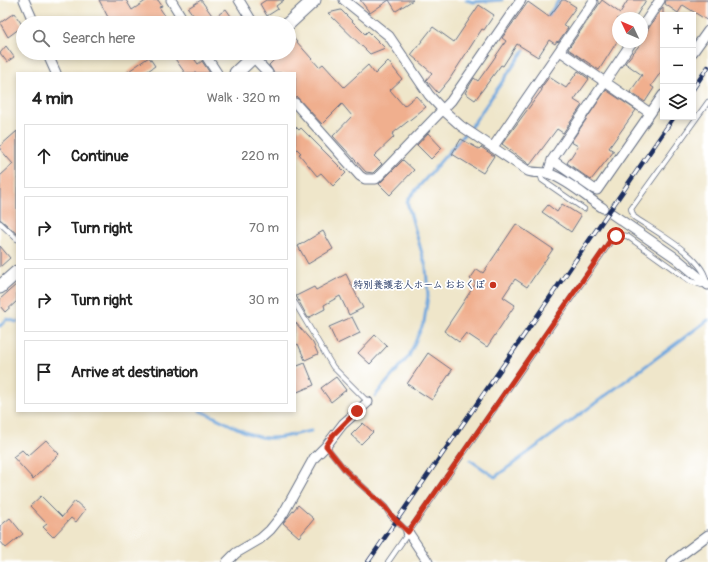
<!DOCTYPE html>
<html lang="en">
<head>
<meta charset="utf-8">
<style>
  :root { --surface:#fff; --page:#f2f2f2; --text:#222; --muted:#767676; --line:#e0e0e0 }
  body { margin:0; font-family:Pangolin,"Klee One",sans-serif; background:var(--page); color:var(--text) }
  .controls { position:absolute; right:12px; top:12px; display:grid; overflow:hidden; border-radius:0px; box-shadow:0 2px 6px #0003 }
  .controls button { width:36px; height:36px; display:grid; place-items:center; padding:0; border:0; border-bottom:1px solid var(--line); background:var(--surface); color:var(--text); font:20px sans-serif }
  .compass { position:absolute; left:612px; top:12px; width:36px; height:36px; border-radius:50%; background:var(--surface); box-shadow:0 2px 6px #0003; rotate:314deg }
  .stop { position:absolute; width:12px; height:12px; margin:-9px; border:3px solid #c8321e; border-radius:50%; background:#fff }
  .stop.end { background:#c8321e; border-color:#fff; box-shadow:0 1px 4px #0008 }
  .list { margin:0; padding:0; list-style:none }
  h2 { display:flex; justify-content:space-between; align-items:center; height:52px; margin:0; padding:0 16px; font-size:17px }
  h2 small { font-size:13px; font-weight:400; color:var(--muted) }
  .list li { display:grid; grid-template-columns:26px 1fr auto; gap:12px; align-items:center; box-sizing:border-box; height:64px; margin:0 8px 8px; padding:0 8px; border:1px solid var(--line); border-radius:0px }
  .list b { display:block; font-size:15px; white-space:nowrap }
  .list em { font-size:13px; font-style:normal; color:var(--muted) }
  .icon { flex:none; width:22px; height:22px; fill:none; stroke:currentColor; stroke-width:2; stroke-linecap:round; stroke-linejoin:round }
  .map { position:relative; flex:none; width:708px; height:562px; overflow:hidden }
  .search { position:absolute; background:var(--surface); box-shadow:0 2px 6px #0003; left:16px; top:16px; width:280px; height:44px; display:flex; align-items:center; gap:10px; box-sizing:border-box; padding:0 14px; border-radius:22px; color:var(--muted); font-size:15px }
  .panel { position:absolute; background:var(--surface); box-shadow:0 2px 6px #0003; left:16px; top:72px; width:280px; height:340px; border-radius:0px }
  .map>svg:first-child { display:block }
  .lines { fill:none; stroke-linecap:round; stroke-linejoin:round }
  .stream { stroke:#6ea6dd; stroke-width:3 }
  .building { fill:#f0af8e }
  .service-casing { stroke:#656f84; stroke-width:6 }
  .minor-casing { stroke:#656f84; stroke-width:11 }
  .primary-casing { stroke:#656f84; stroke-width:15 }
  .service { stroke:#fff; stroke-width:4.5 }
  .minor { stroke:#fff; stroke-width:9 }
  .primary { stroke:#fff; stroke-width:13 }
  .rail-casing { stroke:#1b2f5e; stroke-width:4.5 }
  .rail { stroke:#fff; stroke-width:3; stroke-dasharray:9; stroke-linecap:butt }
  .route { stroke:#c8321e; stroke-width:5 }
  .poi-dot { fill:#c8321e; stroke:#fff; stroke-width:1.5 }
  .labels { text-anchor:middle; dominant-baseline:central; stroke-width:3.5; stroke-linejoin:round; paint-order:stroke }
  .poi-label { font-size:10px; font-weight:bold; fill:#1b2f5e; stroke:#fff; text-anchor:end }
</style>
</head>
<body>
<div class="map">
<svg width="708" height="562" viewBox="0 0 708 562">
  <rect width="100%" height="100%" fill="#fff"/>
  <filter id="ink" filterUnits="userSpaceOnUse"><feTurbulence type="fractalNoise" baseFrequency=".025" numOctaves="2"/><feDisplacementMap in="SourceGraphic" scale="8" xChannelSelector="R" yChannelSelector="G"/><feConvolveMatrix kernelMatrix="1 2 1 2 8 2 1 2 1" color-interpolation-filters="sRGB"/></filter>
  <filter id="wash" filterUnits="userSpaceOnUse"><feTurbulence type="fractalNoise" baseFrequency=".012" numOctaves="4" result="noise"/><feDisplacementMap in="SourceGraphic" scale="16" xChannelSelector="R" yChannelSelector="G"/><feGaussianBlur stdDeviation="0.9" result="paint"/><feColorMatrix in="noise" values="0 0 0 0 0 0 0 0 0 0 0 0 0 0 0 0 0 1.4 0 .05"/><feComposite in="paint" operator="in"/></filter>
  <g filter="url(#wash)">
    <rect width="100%" height="100%" fill="#efe6ca"/>
    <g class="lines">
      <path class="stream" d="M466,0L473,2L502,0
        M546,19L559,0
        M0,326L7,319L17,322
        M375,396L409,356L424,322L428,296L426,267L407,202L409,198L473,124L527,46
        M200,411C221,418 247,437 268,438C281,439 297,433 311,431
        M470,460L495,477L708,320"/>
    </g>
    <g id="blocks">
      <path class="building" d="M99,0H126L132,10L147,0H158L162,6L159,7L170,23H111Z
        M201,0L214,18L226,9L233,19L227,23H199L188,8Z
        M266,0H284L276,6L278,9L267,16L260,4Z
        M360,0H413L396,11L389,0L370,13Z
        M562,0H565L576,7L563,25L568,28L558,42L557,41L555,44L549,40L538,57L517,44L503,66L501,65L475,100L465,93L474,78L478,81L491,63L506,41L502,38L528,2L549,17Z
        M602,0L620,13L628,0H646L635,18H618V40L599,70L568,49Z
        M666,0H708V21L683,5L678,13L665,4Z
        M479,5L494,15L484,30L482,29L449,80L438,93L426,80L432,73L411,55L433,27L454,42Z
        M663,7V69L651,86L654,88L645,102L630,92L642,75L625,63L642,42V38Z
        M341,10L365,34L368,31L385,48L370,54L328,13Z
        M14,13L23,26L8,37L0,23Z
        M289,33L319,67L323,64L344,87L368,65L375,74L388,61L402,79L390,90L404,106L416,96L426,107L392,134L394,137L374,156L382,164L373,173L366,172L333,136L352,116L342,104L322,124L295,95V73H274L269,65L281,53H289Z
        M6,46L14,57L7,62L0,53Z
        M171,53H190L198,64L202,61L210,73H185Z
        M149,57L155,66L145,73H126Z
        M578,71L589,79L574,100L582,105L563,133L557,129L530,165L502,144L542,90L541,88L549,77L566,88Z
        M606,90L636,110L609,148L614,151L591,180L567,163L578,146L571,142Z
        M295,126L299,130L301,128L346,173L333,186L321,173L317,176L299,154L301,153L295,147Z
        M17,131V234L0,219V176L13,164L0,149V146Z
        M428,133L442,148L431,159L417,145Z
        M461,139L479,149L481,147L494,156L483,173L452,154Z
        M403,160L414,170L390,195L379,184Z
        M562,204L581,216L571,232L542,212L548,205L557,212Z
        M516,224L553,249L527,287L515,279L503,297L515,305L487,347L466,333L459,342L444,331L476,283L470,279L477,269L483,273Z
        M323,231L333,249L308,264L298,246Z
        M0,246L10,258L0,267Z
        M346,274L363,308L349,315L340,296L324,305L325,309L308,318L296,296L314,287L316,290Z
        M17,284V301L5,312L0,306V299Z
        M352,317L360,333L337,344L329,327Z
        M295,322L313,343L318,354L305,360L298,344L295,346Z
        M375,335L387,346L370,364L358,353Z
        M428,353L452,370L432,400L407,384Z
        M305,363L314,385L295,393V367Z
        M336,377L346,390L331,402L321,388Z
        M363,423L373,432L361,444L351,435Z
        M46,440L59,454L33,479L13,457L22,450L28,456Z
        M41,496L62,517L75,501L85,510L76,522L71,518L53,537L43,527L47,524L30,506Z
        M298,505L314,519L299,537L283,523Z
        M10,518L23,534L6,548L0,541V526Z"/>
    </g>
  </g>
  <g filter="url(#ink)">
    <use href="#blocks" fill-opacity="0" stroke="#656f84" stroke-width="1"/>
    <g class="lines">
      <defs>
        <path id="service" d="M540,173L542,180L584,209
          M0,223L17,239
          M295,303L333,367L368,402
          M326,446L346,471L385,507L391,516L408,532
          M388,562L613,238L620,235L627,236L690,281L702,285L706,283C708,259 651,229 634,217L631,209L708,102"/>
        <path id="minor" d="M24,0L34,23
          M171,0L185,23
          M239,0L253,23
          M344,0L389,36L429,95L442,109L461,126L528,171C536,174 543,171 550,174C569,181 586,197 603,208
          M642,27L660,0
          M560,51L650,113
          M693,52L708,31
          M47,53L56,73
          M204,53L217,73
          M253,57L268,73
          M295,103L360,176L365,179H376L451,101L521,0
          M493,147L593,2
          M552,160L594,189L597,190L663,95
          M548,173L552,160L632,42
          M612,214L676,258L708,285
          M408,532L428,562
          M227,562L236,553L260,539L270,530L283,514L314,458L326,446L343,424L368,402
          M672,562L708,535"/>
        <path id="primary" d="M289,23L314,0
          M236,73L257,53
          M0,287L17,272"/>
      </defs>
      <use href="#service" class="service-casing"/>
      <use href="#minor" class="minor-casing"/>
      <use href="#primary" class="primary-casing"/>
      <use href="#service" class="service"/>
      <use href="#minor" class="minor"/>
      <use href="#primary" class="primary"/>
      <defs>
        <path id="rail" d="M693,89L708,67
          M368,562L674,117"/>
      </defs>
      <use href="#rail" class="rail-casing"/>
      <use href="#rail" class="rail"/>
    </g>
  </g>
  <g class="lines" filter="url(#ink)">
    <path class="route" d="M357,411L334,434L326,446L346,471L385,507L392,516L408,532L612,238L616,236"/>
  </g>
  <circle class="poi-dot" cx="493" cy="285" r="4"/>
  <g class="labels">
    <g class="poi-label">
      <text x="485" y="285">特別養護老人ホーム おおくぼ</text>
    </g>
  </g>
</svg>
<div class="controls">
<button>+</button>
<button>−</button>
<button><svg class="icon" aria-label="layers" viewBox="0 0 24 24"><path d="M12 4l9 5-9 5-9-5zM3 14l9 5 9-5"/></svg></button>
</div>
<svg class="compass" viewBox="-18 -18 36 36"><path d="M0-13l5 13h-10z" fill="#e53935"/><path d="M0 13l5-13h-10z" fill="#767676"/></svg>
<div class="stop" style="left:616px;top:236px"></div>
<div class="stop end" style="left:357px;top:411px"></div>
<div class="search"><svg class="icon" aria-label="search" viewBox="0 0 24 24"><circle cx="10" cy="10" r="6"/><path d="M15 15l6 6"/></svg>Search here</div>
<section class="panel">
<h2>4 min<small>Walk · 320 m</small></h2>
<ul class="list">
<li><svg class="icon" aria-label="ahead" viewBox="0 0 24 24"><path d="M12 20V5M6 11l6-6 6 6"/></svg><div><b>Continue</b></div><em>220 m</em></li>
<li><svg class="icon" aria-label="right" viewBox="0 0 24 24"><path d="M7 20v-9h11M14 6l5 5-5 5"/></svg><div><b>Turn right</b></div><em>70 m</em></li>
<li><svg class="icon" aria-label="right" viewBox="0 0 24 24"><path d="M7 20v-9h11M14 6l5 5-5 5"/></svg><div><b>Turn right</b></div><em>30 m</em></li>
<li><svg class="icon" aria-label="arrive" viewBox="0 0 24 24"><path d="M6 21V4h12l-3 4 3 4H6"/></svg><div><b>Arrive at destination</b></div></li>
</ul>
</section>
</div>
</body>
</html>
